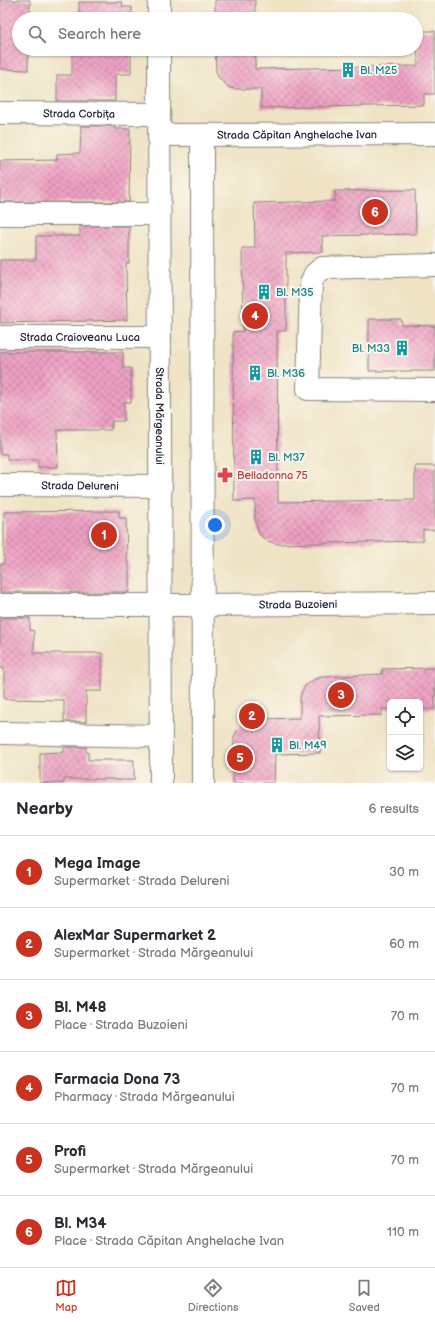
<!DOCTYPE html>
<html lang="en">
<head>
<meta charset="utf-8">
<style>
  :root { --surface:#fff; --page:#f2f2f3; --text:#2b2b33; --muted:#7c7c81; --line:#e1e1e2; --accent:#c8321e }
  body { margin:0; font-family:"Balsamiq Sans",sans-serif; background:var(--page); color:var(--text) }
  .controls { position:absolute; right:12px; bottom:12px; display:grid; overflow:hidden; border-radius:6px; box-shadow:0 1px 3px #0004 }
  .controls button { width:36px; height:36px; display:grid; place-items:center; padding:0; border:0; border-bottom:1px solid var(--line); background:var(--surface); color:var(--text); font:20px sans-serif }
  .you { position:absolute; left:215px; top:525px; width:14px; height:14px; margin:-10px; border:3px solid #fff; border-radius:50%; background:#1a73e8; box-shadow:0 0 0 6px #1a73e833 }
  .badge { display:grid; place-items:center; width:26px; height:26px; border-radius:50%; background:var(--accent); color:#fff; font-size:13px; font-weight:700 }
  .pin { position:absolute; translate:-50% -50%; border:2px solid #fff; box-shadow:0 1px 4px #0006 }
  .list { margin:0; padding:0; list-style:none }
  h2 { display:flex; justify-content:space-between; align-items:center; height:52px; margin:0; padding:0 16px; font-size:17px }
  h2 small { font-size:13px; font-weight:400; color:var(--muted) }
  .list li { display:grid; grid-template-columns:26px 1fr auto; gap:12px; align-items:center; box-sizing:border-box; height:72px; padding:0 16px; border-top:1px solid var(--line) }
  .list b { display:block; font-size:15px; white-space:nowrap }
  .list p { margin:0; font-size:13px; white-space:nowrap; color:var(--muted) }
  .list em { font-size:13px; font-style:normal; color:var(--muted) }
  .icon { flex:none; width:22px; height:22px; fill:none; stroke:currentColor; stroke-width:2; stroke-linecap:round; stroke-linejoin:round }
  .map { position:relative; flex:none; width:435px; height:783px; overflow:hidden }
  .search { position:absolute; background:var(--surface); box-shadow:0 1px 3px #0004; left:12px; right:12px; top:12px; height:44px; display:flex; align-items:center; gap:10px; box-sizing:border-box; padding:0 14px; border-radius:22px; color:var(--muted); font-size:15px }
  .sheet { height:484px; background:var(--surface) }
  nav { display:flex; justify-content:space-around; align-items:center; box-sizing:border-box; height:56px; border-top:1px solid var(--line); background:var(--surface); font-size:11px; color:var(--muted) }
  nav a { display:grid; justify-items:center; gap:2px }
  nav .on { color:var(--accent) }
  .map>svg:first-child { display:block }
  .building { fill:url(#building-cross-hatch) }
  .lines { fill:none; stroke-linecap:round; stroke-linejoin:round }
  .minor-casing { stroke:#888280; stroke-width:24 }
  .minor { stroke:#fff; stroke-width:22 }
  .labels { text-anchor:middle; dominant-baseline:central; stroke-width:4; stroke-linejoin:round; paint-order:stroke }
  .culture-label { font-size:11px; fill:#0d838f; stroke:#fbf7ec; text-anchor:start }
  .street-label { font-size:11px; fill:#22223b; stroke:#fbf7ec }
  .health-label { font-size:11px; fill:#be3a42; stroke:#fbf7ec; text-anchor:start }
</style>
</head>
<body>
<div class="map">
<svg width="435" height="783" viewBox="0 0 435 783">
  <defs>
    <pattern id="building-cross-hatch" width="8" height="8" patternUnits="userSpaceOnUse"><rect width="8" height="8" fill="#efa0c3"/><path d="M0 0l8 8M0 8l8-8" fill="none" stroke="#c182a0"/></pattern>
  </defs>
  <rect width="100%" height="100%" fill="#fbf7ec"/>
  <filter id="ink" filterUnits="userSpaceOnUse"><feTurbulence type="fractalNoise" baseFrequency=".025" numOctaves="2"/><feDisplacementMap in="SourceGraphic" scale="8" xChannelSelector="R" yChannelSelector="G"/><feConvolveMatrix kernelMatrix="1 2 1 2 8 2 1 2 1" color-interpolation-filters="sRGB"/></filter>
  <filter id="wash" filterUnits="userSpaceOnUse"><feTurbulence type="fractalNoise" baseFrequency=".012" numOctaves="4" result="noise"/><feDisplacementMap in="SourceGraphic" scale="16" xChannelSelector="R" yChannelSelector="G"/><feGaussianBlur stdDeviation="0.9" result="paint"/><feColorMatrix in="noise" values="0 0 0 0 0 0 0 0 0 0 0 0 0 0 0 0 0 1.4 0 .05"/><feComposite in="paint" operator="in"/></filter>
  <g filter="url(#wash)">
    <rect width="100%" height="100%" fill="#efe3c4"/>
    <g id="blocks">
      <path class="building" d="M0,0H30V19H19V49H28V70L0,69Z
        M215,0H255V19H215Z
        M79,2H122L123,7H132V19H79Z
        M417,31H435V94H424V105L261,108V89H235L228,87L218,77L216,70L215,49H255V69L418,66Z
        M72,49H131V74H115V101H57V75H72Z
        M81,126H115V129H130L129,202H0V161L57,160V154L80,153Z
        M415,190L416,234L322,236L323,252L286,253V331H277L278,502L415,500V466H435V530H423V541L277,544L265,540L259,534L255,519V500L234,501L233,332L243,331L242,248H255L254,203L335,201V191Z
        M80,226H129V263H126L127,320L0,323V260H36V236H80Z
        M369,319H401L402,325L435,326V371H369Z
        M0,352H123V368H131V402H124V421H112L111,430H57L58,467H38V460H7V454H0Z
        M119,511V518H126L127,563H129V592H0V564H4V512Z
        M0,618H30V630L34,631V653H102V691H86V722H64V700L4,699V668H0Z
        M435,668V709H420V702H390V709H382V715L319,716L320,753L275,754L274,783H233L234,737L238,729L245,722L258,719L300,718V698L302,691L306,685L315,679L322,677L382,674V669Z
        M64,747H86V752H88V760H134V780H114V779H64V783H40V753L64,752Z"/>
    </g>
  </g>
  <g filter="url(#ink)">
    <use href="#blocks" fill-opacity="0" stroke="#888280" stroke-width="1"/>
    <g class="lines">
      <defs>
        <g id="minor">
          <path d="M159,19V0"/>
          <path id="s1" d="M159,49L161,783"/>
          <path id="s2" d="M0,113L158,114"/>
          <path id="s3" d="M159,135L435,134"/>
          <path d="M202,135L203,783"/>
          <path d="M0,214H159"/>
          <path d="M435,265L322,268L315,274L311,283L308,389L435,390"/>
          <path id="s4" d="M0,337H160"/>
          <path id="s5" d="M0,485L161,486"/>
          <path id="s6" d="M0,605H202L435,603"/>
          <path d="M0,733L161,736"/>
        </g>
      </defs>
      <use href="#minor" class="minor-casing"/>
      <use href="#minor" class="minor"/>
    </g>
  </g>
  <defs>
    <symbol id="building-bare" viewBox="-9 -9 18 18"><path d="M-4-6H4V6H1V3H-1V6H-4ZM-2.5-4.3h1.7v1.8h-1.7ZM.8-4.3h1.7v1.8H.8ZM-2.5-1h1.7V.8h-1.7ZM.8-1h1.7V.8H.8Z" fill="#0f9aa8" stroke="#fbf7ec" stroke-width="2.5" paint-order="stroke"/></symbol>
    <symbol id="pharmacy-bare" viewBox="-9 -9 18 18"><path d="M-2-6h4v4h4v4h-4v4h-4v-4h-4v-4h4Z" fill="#e0444e" stroke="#fbf7ec" stroke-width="2.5" paint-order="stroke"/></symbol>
  </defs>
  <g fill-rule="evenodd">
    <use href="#building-bare" x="337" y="59" width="22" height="22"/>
    <use href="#building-bare" x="253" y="281" width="22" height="22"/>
    <use href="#building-bare" x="391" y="337" width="22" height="22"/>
    <use href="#building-bare" x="244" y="362" width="22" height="22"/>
    <use href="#building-bare" x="245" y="446" width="22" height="22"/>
    <use href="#pharmacy-bare" x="214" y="464" width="22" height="22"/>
    <use href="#building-bare" x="266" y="734" width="22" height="22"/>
  </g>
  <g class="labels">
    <g class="culture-label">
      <text x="360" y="70">Bl. M25</text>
      <text x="276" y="292">Bl. M35</text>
      <text x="390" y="348" text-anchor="end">Bl. M33</text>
      <text x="267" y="373">Bl. M36</text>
      <text x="268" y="457">Bl. M37</text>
      <text x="289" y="745">Bl. M49</text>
    </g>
    <g class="street-label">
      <text stroke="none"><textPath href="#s2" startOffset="79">Strada Corbița</textPath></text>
      <text stroke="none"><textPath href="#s3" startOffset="138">Strada Căpitan Anghelache Ivan</textPath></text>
      <text stroke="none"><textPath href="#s4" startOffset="80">Strada Craioveanu Luca</textPath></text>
      <text stroke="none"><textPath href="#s1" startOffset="367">Strada Mărgeanului</textPath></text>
      <text stroke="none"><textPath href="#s5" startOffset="80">Strada Delureni</textPath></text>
      <text stroke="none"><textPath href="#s6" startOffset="298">Strada Buzoieni</textPath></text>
    </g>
    <g class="health-label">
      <text x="237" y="475">Belladonna 75</text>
    </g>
  </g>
</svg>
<div class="controls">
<button><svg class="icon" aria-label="locate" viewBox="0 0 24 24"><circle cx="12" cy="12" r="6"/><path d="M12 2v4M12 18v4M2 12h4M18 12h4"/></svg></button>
<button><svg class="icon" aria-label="layers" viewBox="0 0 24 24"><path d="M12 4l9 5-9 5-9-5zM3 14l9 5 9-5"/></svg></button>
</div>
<div class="you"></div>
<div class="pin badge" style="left:104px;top:535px">1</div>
<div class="pin badge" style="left:252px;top:716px">2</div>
<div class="pin badge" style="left:341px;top:695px">3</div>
<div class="pin badge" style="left:255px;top:316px">4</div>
<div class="pin badge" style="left:240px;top:758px">5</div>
<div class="pin badge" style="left:375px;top:212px">6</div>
<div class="search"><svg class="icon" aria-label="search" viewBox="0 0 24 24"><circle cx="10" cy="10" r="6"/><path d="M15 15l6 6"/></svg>Search here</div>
</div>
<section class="sheet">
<h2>Nearby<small>6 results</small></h2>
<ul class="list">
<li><span class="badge">1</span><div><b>Mega Image</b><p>Supermarket · Strada Delureni</p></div><em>30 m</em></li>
<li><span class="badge">2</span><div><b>AlexMar Supermarket 2</b><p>Supermarket · Strada Mărgeanului</p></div><em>60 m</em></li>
<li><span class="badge">3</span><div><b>Bl. M48</b><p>Place · Strada Buzoieni</p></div><em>70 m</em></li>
<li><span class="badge">4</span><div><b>Farmacia Dona 73</b><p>Pharmacy · Strada Mărgeanului</p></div><em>70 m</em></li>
<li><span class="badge">5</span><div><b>Profi</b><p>Supermarket · Strada Mărgeanului</p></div><em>70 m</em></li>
<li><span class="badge">6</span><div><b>Bl. M34</b><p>Place · Strada Căpitan Anghelache Ivan</p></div><em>110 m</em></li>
</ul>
</section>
<nav>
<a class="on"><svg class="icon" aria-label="map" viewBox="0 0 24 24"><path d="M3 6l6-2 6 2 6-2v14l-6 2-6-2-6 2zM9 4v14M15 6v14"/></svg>Map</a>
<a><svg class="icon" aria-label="directions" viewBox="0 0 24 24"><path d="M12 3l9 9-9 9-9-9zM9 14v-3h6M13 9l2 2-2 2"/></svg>Directions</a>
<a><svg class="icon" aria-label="saved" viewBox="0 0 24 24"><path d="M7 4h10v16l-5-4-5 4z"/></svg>Saved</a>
</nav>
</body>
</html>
